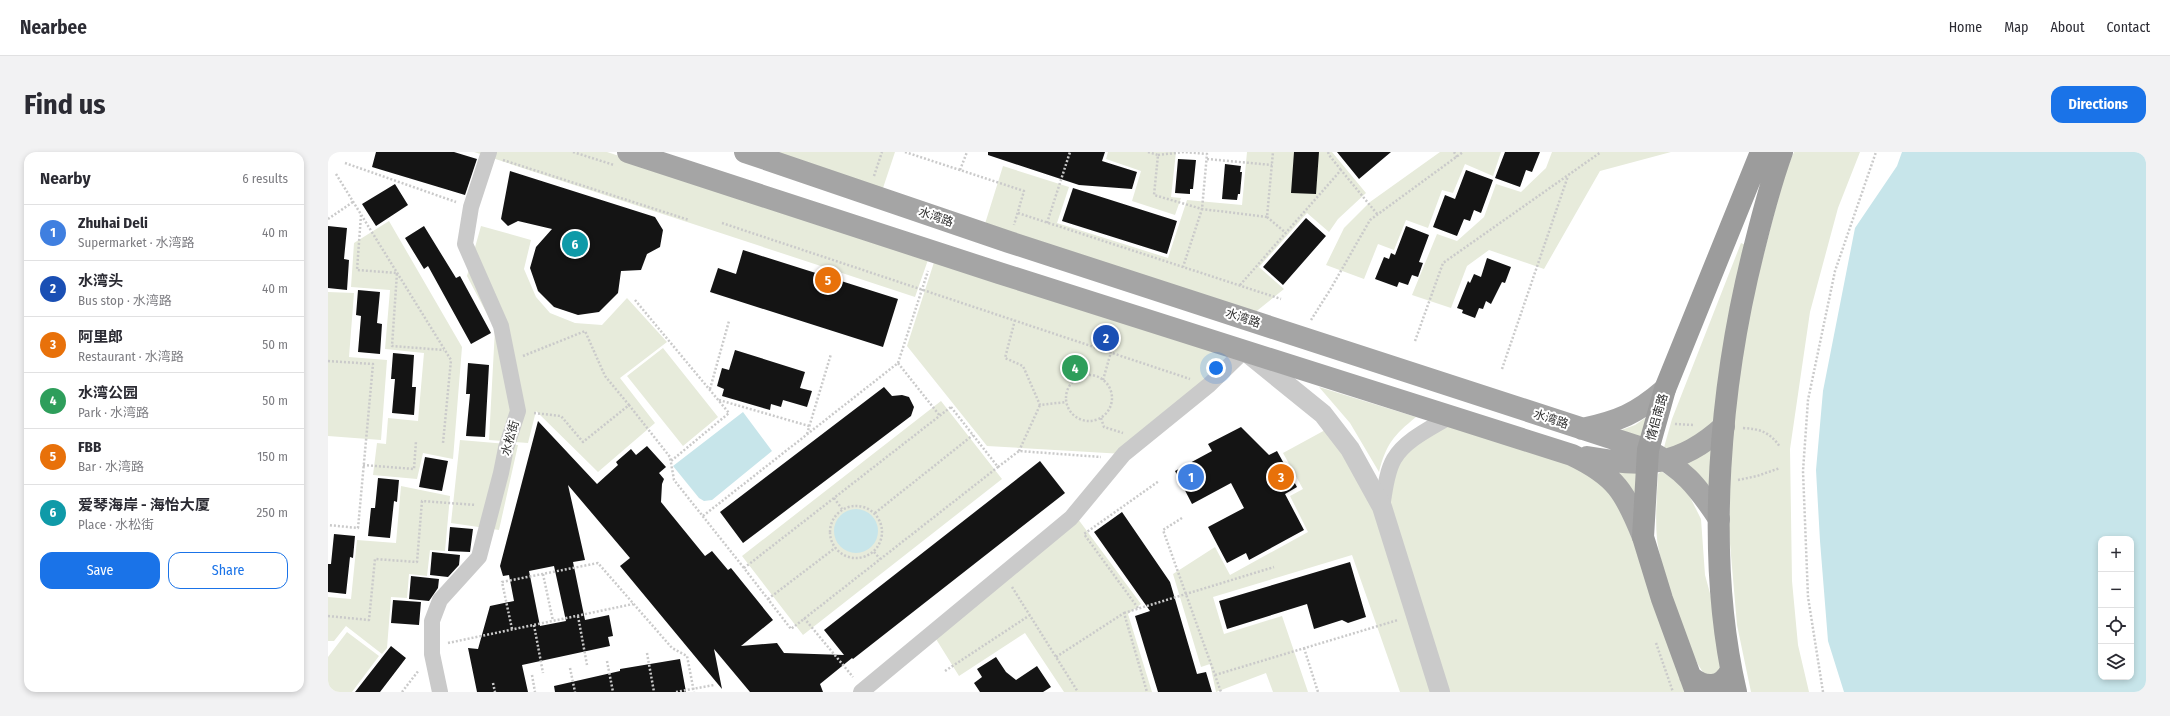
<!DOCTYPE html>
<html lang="en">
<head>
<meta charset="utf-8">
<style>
  :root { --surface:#fff; --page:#f2f2f3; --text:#2b2b33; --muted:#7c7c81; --line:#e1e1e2; --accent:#1a73e8 }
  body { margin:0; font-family:"Fira Sans Condensed","Noto Sans SC",sans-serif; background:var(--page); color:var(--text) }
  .controls { position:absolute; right:12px; bottom:12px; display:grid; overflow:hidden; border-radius:8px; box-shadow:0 2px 6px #0003 }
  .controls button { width:36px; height:36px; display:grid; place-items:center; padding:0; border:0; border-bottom:1px solid var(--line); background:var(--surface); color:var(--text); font:20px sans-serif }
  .you { position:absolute; left:888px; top:216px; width:14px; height:14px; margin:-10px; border:3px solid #fff; border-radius:50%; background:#1a73e8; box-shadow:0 0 0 6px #1a73e833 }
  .badge { display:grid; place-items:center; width:26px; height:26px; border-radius:50%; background:var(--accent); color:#fff; font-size:13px; font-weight:700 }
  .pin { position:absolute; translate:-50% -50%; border:2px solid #fff; box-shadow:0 1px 4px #0006 }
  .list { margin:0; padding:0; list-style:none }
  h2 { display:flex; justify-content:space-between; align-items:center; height:52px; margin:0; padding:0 16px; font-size:17px }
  h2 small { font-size:13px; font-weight:400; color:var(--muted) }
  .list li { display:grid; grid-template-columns:26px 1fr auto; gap:12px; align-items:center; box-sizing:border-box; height:56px; padding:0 16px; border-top:1px solid var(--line) }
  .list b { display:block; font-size:15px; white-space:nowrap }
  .list p { margin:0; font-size:13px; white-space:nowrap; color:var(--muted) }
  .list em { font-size:13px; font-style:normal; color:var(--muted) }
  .actions { display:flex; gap:8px; padding:12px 16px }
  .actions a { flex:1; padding:9px 0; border:1px solid var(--accent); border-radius:12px; text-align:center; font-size:14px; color:var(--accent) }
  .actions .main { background:var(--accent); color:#fff }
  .icon { flex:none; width:22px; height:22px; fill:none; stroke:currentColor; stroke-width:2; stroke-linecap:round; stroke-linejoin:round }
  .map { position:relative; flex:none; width:1818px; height:540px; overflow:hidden; border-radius:12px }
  header { display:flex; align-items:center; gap:24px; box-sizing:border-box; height:56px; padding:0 20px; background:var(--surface); border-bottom:1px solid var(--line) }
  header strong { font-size:19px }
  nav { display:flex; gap:22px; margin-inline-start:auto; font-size:14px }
  .intro { display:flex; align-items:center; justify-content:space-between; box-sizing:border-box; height:96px; padding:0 24px }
  h1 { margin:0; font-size:28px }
  .button { padding:10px 18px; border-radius:12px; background:var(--accent); color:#fff; font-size:14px; font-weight:700 }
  main { display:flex; gap:24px; padding:0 24px }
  aside { flex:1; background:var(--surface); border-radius:12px; box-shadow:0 2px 6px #0003 }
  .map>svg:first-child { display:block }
  .green { fill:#e7ebdb }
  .water { fill:#c7e5ea; fill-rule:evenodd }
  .building { fill:#141414; fill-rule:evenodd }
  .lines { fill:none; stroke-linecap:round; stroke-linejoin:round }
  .path { stroke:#cacaca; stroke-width:2.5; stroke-dasharray:2 2; stroke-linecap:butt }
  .minor { stroke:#cacaca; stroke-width:16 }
  .tertiary { stroke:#cacaca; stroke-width:20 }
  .primary { stroke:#a5a5a5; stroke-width:22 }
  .trunk { stroke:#9c9c9c; stroke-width:22 }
  .labels { text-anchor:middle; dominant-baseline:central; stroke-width:4; stroke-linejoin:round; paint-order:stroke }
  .street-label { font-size:12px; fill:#2d2d2d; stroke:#fff }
</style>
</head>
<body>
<header>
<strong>Nearbee</strong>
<nav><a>Home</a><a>Map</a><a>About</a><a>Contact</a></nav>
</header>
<div class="intro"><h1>Find us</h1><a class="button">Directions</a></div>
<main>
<aside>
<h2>Nearby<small>6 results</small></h2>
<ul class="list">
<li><span class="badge" style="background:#3f7fe0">1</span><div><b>Zhuhai Deli</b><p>Supermarket · 水湾路</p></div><em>40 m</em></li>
<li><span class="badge" style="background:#1a4fb4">2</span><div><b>水湾头</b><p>Bus stop · 水湾路</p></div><em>40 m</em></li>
<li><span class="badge" style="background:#e8710a">3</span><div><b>阿里郎</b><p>Restaurant · 水湾路</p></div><em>50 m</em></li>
<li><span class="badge" style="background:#2e9e5b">4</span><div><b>水湾公园</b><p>Park · 水湾路</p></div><em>50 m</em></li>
<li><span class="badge" style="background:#e8710a">5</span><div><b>FBB</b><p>Bar · 水湾路</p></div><em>150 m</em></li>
<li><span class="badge" style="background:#0f9aa8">6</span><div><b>爱琴海岸 - 海怡大厦</b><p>Place · 水松街</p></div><em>250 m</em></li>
</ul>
<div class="actions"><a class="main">Save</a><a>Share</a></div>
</aside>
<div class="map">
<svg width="1818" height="540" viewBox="0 0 1818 540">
  <rect width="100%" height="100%" fill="#fff"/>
  <path class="green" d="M146,0H279L601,105L587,145Z
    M439,0H567L554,39Z
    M780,0H848L843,45L853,46L847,63L804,49L813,19L778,7Z
    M919,0H1004L1038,41L1010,67L1001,80L979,61L931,115L956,137L925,162L656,75L675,14L741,35L729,71L840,106L859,48L914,53Z
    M1112,0H1173L1165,24L1137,12L1125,41L1114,38L1100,76L1078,68L1066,98L1050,92L1036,127L998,113L1016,76L1042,50Z
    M1224,0H1343L1272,19L1216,117L1161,98L1139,114L1123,156L1084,143L1109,82L1129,89L1156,65L1168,32L1193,40L1218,16Z
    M1466,0H1532L1510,56L1482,160L1462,297L1464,429L1470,493L1481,540H1423L1409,473L1401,380L1403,289L1410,201L1456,24Z
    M61,69L134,195L125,307L95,301L89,327L45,323L49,291L58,292L60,266L90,269L96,201L57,197L62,138L23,135L26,91Z
    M153,74L203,88L196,117L208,145L222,161L247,171L274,173L299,146L339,190L292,226L327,271L270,320L208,259L200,291L161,288L167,177L139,124Z
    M1413,91L1420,94L1386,329L1381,333L1375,332L1335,299L1344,267Z
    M609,101L915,199L796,302L659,294L579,194Z
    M0,140L26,141L21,205L59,208L53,288L0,284Z
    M335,196L390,265L355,294L299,224Z
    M991,235L1088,265C1066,283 1058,292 1051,320L1022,271Z
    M613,249L674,327L475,483L414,404Z
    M1323,262L1318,291L1288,280L1307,273Z
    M1121,265L1279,325L1367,540H1113L1054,355L1067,307Z
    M999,277L1050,358L1108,540H1072L1024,403L885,445L896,482L954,464L980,540H945L938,521L888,540L882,512L873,515L845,422L887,395L902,423L980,380L962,344L975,337L955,301Z
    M132,288L190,293L171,378L123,371Z
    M1276,313L1314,316L1312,366Z
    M1333,319L1352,332L1362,345L1373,367L1377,423L1389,467L1395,514L1385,523L1377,522C1360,505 1332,413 1329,387C1327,366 1329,344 1330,322Z
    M73,334L122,344L117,399L102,398L99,424L81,422L79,446L63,445L59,496L54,502L18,474L6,489H0V445L23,447L29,388L68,391Z
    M750,367L813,452L800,462L824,540H736L697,481L631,524L608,487Z
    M19,480L51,504L24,540H0V505Z"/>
  <path class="water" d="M1574,0H1818V540H1516L1500,489L1492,389L1488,318L1495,239L1527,76L1569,14ZM1773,387H1803V525H1773Z
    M415,260L444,299L384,348L376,349L371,346L345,314Z
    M506 379a22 22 0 1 1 44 0a22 22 0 1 1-44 0Z"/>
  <path class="building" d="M48,0H126L149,7L137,43L44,15Z
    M660,0H777L774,9L809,20L804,37L751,33L660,3Z
    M966,0H991L988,42L963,41Z
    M1009,0H1063L1031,27Z
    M1177,0H1212L1204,20L1198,18L1192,35L1167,26Z
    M850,7L868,8L865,37H862V42L847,41Z
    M897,12L913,14L912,20H914L912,42H910L909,48L894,47Z
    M1138,18L1165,28L1153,61L1146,58L1142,69L1136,67L1129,84L1105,75L1117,43L1127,47Z
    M182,19L327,65L335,78L332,95L319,102L313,118L293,119L290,141L271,160L250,163L226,155L210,139L202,116L208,95L224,77L190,69L180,74L173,67Z
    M67,32L80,53L48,74L34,52Z
    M745,36L849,69L839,102L734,69Z
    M978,66L998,84L955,133L935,115Z
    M0,74L19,76L16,107L21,108L19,138L0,136Z
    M96,74L128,126L132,124L163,181L143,192L100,114L96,117L77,86Z
    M1078,74L1101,83L1091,110L1095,111L1090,125L1084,123L1080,133L1071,130L1069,135L1047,127L1056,105L1061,107L1063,101L1067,103Z
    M415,98L570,147L555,195L382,140L390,116L408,122Z
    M1159,106L1183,115L1177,131L1174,130L1163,152L1158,149L1155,157L1151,156L1147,166L1134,161L1135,158L1129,156L1140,129L1142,131L1146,122L1153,125Z
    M30,138L52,140L49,171L54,172L52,202L30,200L33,164L28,163Z
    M407,198L477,220L472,236L484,239L479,255L455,248L453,255L443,252L442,258L394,244L396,237L389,234L394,216L401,218Z
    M65,201L86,203L84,235H88L86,263L64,261L67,227H63Z
    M140,211L161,213L157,285L138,284L142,242H138Z
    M556,235L564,244L574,243L581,245L586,255L583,264L415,391L392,360Z
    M210,269L269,332L290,313L288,310L303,297L308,303L319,294L338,315L331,321L336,327L334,332L333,350L377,404L384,399L400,418L403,416L445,468L413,494L449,491L456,501L516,503L496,478L712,309L737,341L525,507L524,506L492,532L495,540H422L386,497L394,537L292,414L302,406L240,333L257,408L245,410L257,468L281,463L285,484L280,485L282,494L194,513L200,540H149L140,496L150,497L162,454L186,449L181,423L175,424L172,414ZM226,414L238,469L212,474L201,419Z
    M913,275L941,303L949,299L969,335L957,342L976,378L921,408L918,401L899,411L880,375L916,356L903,331L864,352L847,319L884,299L880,292Z
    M97,305L120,309L114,339L91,335Z
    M50,326L71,328L69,350L66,349L62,386L40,384L43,356H47Z
    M794,360L842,430L869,522L878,520L884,540H830L807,464L822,459L766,380Z
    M122,375L145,377L142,400L120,399Z
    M6,382L27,384L25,406L22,405L18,442L0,440V412H3Z
    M104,400L132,403L131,413L120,425L102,423Z
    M1022,410L1038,465L1020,471L1014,468L986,477L979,452L899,477L891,449Z
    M83,424L111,427L110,436L101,449L81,447Z
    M65,448L93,450L91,473L63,471Z
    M63,494L78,506L52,540H27Z
    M668,505L678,520L688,528L709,514L723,535L715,540H652L646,531L654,525L649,517Z
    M352,507L358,540H227L226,534L292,519V517Z"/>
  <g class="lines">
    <path class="path" d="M245,0L286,13
      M577,0L696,39L686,73
      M820,0L830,3L826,43L874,57L939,65L945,0
      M1000,0L1001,3L1013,18
      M1126,0L1129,5
      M830,3L856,0L879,2L874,57L855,115
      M879,7L944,13
      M175,8L361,68
      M17,11L128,50
      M632,18L639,0
      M8,22L123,208L115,291
      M546,24L554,0
      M690,61L953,147
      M33,63L29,118L69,121L64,194L116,198
      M939,65L958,81
      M0,67L25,50
      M394,71L862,227
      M719,71L742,0
      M912,133L1013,18L1050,63
      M307,148L401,261L343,309
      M687,168L677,206L695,214L712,253L738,250
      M983,168L1002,138L1042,68L1135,0
      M1087,189L1115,111L1273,0
      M195,204L257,179L277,224L301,253
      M0,209L45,212L30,376L0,373
      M570,211L600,119
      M1174,217L1240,24
      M738 246a23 23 0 1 1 46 0a23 23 0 1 1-46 0Z
      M775,228L783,200
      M382,237L401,169
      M391,248L481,274
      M623,255L670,315L463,477L416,416Z
      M206,261L233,264L255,290L301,253L342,305L346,328L416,416
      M773,266L776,275L795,281
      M1347,272L1366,273
      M1415,276C1432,277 1442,280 1452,295
      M479,282L503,202
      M691,299L712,253
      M35,313L86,317L88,289
      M670,315L691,299L773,305
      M1410,328L1429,324L1452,316
      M506,346L514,357
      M502 380a26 26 0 1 1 52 0a26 26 0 1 1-52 0Z
      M547,361L645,283
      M375,364L570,211L612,264
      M854,366L835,378L893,540
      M546,400L552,407
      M215,422L225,469
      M684,435L750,540
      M440,447L507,396
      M810,456L756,382L831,329
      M796,461L946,415
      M0,464L41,468L47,407L89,410L94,349L148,353
      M250,464L259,513
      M476,466L525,525
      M206,473L215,521
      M184,477L174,430L270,411L344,496L359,504L366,540
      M120,491L305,452
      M1328,491L1345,540
      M976,496L990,540
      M319,501L326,540
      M728,505L796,461L819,540
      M279,509L285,540
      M242,516L247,540
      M617,519L702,463
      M204,523L207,540
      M887,523L1070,468
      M165,531L167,540
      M74,540L91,518
      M348,540L386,533
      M1495,540L1480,445L1475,319L1480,248L1507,119L1548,0"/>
    <path class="minor" d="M1054,355C1057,339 1058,321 1066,307C1077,288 1103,276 1121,265
      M112,540L104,502V469L112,448L151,405L173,321L178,296L190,259L173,174L137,92L143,55L161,0
      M533,540L743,366L796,302L881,233L916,199"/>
    <path class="tertiary" d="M921,202L995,262L1022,297L1054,355L1112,540"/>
    <path class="primary" d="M300,0L671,121L1244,303C1288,324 1297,340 1315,385
      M417,0L681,90L1320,298C1356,318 1368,332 1391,367
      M1254,277C1291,269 1308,262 1337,237
      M1259,305C1316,315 1350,316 1396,274"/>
    <path class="trunk" d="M1362,524C1377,537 1393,537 1403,518
      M1368,540L1334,447L1315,385L1320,298L1337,237L1433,0
      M1408,540C1376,402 1392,229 1427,93C1435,61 1443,30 1454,0"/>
  </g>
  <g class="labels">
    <g class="street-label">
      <text transform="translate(608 65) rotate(19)">水湾路</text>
      <text transform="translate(915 166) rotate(18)">水湾路</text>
      <text transform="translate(1329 265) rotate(-74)">情侣南路</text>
      <text transform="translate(1223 267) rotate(18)">水湾路</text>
      <text transform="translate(182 286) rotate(-74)">水松街</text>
    </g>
  </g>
</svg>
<div class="controls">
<button>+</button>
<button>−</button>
<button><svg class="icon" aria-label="locate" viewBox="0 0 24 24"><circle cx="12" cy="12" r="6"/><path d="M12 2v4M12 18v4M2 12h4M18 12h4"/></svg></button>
<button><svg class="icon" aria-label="layers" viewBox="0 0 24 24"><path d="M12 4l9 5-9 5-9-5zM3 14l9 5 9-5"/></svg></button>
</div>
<div class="you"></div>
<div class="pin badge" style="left:863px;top:325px;background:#3f7fe0">1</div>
<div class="pin badge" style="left:778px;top:186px;background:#1a4fb4">2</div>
<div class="pin badge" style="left:953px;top:325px;background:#e8710a">3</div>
<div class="pin badge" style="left:747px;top:216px;background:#2e9e5b">4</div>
<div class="pin badge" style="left:500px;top:128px;background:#e8710a">5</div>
<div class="pin badge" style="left:247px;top:92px;background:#0f9aa8">6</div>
</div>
</main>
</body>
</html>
